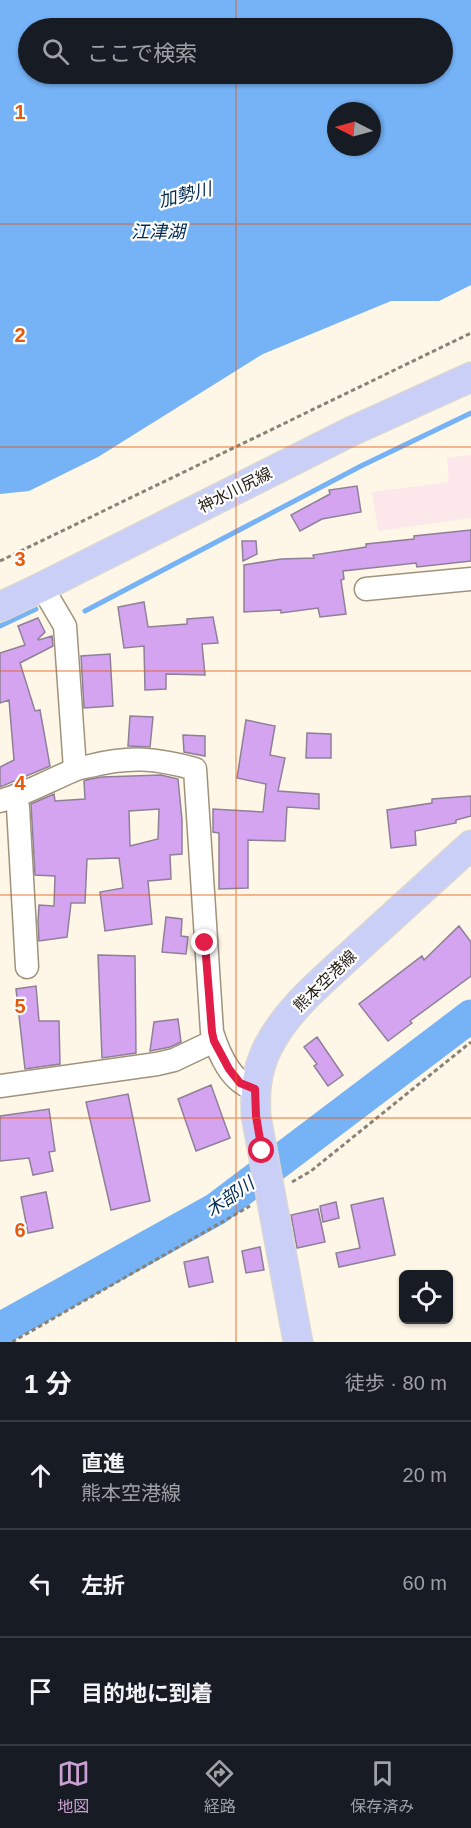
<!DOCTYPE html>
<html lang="ja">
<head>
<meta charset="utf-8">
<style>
  :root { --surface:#171b24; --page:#20242c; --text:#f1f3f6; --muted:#9ea1a6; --line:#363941; --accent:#c9a0d1 }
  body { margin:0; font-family:Arial,"Noto Sans JP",sans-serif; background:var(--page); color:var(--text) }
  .controls { position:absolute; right:18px; bottom:18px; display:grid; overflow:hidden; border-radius:9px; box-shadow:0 2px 4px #0004 }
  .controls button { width:54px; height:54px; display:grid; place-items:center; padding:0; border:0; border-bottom:2px solid var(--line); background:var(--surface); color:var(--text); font:30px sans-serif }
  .compass { position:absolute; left:327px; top:102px; width:54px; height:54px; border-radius:50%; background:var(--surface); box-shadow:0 2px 4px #0004; rotate:276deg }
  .stop { position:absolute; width:18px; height:18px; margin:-14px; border:4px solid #e11d48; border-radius:50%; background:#fff }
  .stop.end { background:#e11d48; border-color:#fff; box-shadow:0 2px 6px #0008 }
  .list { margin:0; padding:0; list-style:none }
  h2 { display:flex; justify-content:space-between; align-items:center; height:78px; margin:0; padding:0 24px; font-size:26px }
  h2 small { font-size:20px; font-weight:400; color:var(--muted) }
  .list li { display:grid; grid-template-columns:39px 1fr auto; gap:18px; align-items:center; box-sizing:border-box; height:108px; padding:0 24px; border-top:2px solid var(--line) }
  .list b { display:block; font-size:22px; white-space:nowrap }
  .list p { margin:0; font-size:20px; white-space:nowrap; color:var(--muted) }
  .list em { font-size:20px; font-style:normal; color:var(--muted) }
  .icon { flex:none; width:33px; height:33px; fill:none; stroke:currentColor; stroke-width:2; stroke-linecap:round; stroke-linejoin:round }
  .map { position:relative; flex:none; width:471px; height:1342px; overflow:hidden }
  .search { position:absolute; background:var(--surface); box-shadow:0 2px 4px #0004; left:18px; right:18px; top:18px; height:66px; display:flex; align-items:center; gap:15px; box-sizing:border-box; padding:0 21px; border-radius:33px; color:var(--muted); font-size:22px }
  .sheet { height:402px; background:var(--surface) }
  nav { display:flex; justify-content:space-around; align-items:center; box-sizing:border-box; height:84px; border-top:2px solid var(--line); background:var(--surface); font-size:16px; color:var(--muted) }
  nav a { display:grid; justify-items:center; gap:3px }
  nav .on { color:var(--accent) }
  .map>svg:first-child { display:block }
  .industrial { fill:#fce7ea }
  .water { fill:#75b2f6; fill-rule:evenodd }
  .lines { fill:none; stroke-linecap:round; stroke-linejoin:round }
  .stream { stroke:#75b2f6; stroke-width:5 }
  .river { stroke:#75b2f6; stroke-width:33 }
  .building { fill:#d4a4f0; stroke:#8e8197; stroke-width:1.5; fill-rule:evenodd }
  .minor-casing { stroke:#9f937b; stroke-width:25 }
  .major-casing { stroke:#d8d7d6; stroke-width:31 }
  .path { stroke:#898277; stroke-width:3; stroke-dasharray:4.5 3; stroke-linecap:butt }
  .minor { stroke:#fff; stroke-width:22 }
  .major { stroke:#cacff8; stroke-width:28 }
  .route { stroke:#e11d48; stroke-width:8 }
  .grid { fill:none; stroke:#e8590c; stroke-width:1.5; stroke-opacity:0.55 }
  .labels { text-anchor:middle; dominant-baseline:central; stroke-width:4.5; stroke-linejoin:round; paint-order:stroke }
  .street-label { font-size:16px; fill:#28231a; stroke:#fff }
  .water-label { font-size:18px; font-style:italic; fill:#002b54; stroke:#fff }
  .grid-label { font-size:20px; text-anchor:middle; font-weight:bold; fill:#e8590c; stroke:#fff; stroke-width:4.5; stroke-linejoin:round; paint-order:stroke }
</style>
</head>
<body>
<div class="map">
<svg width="471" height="1342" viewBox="0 0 471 1342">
  <rect width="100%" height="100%" fill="#fef6e7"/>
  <path class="industrial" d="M471,455V518L378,531L372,492L449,482L447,458Z"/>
  <path class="water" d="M0,0H471V285L439,301H391L263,354L98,457L29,491L0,494ZM28,28H442V74H28ZM336,111H372V147H336Z"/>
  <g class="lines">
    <path class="stream" d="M85,611L361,466L471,413
      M0,626L36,609"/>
    <path class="river" d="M0,1329L216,1209L471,1016"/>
  </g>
  <path class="building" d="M357,486L361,512L322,519L300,531L291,515L330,494L329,490Z
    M471,530V561L417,567L416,563L343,571L344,579L341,580L346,614L320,617L318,608L281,613V610L244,612V565L281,559L314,558L313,555L366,547V544L414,539V536Z
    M242,541H256L257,554L243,561Z
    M144,602L148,627L187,624V619L213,617L218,643L202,644L205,675L166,674V689L145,690L144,646L124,648L118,607Z
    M38,618L45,632L38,639L39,640L52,636L53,646L20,663L35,711L40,710L50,766L0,787V767L14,760L9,700L0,703V653L25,645L18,626Z
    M110,654L113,706L84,708L81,656Z
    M130,716L153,717L150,747L128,746Z
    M246,720L275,726L270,755L285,758L278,791L319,794V809L287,807L285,841L248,840V888L219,889V833L213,832V809L263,812L266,784L237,778Z
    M307,733L331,734V758H306Z
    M183,735L205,736V756L184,752Z
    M161,775L178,779L182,820V854L170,855L171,879L148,881L152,924L105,931L100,892L123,888L119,858L87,859L85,903H71L67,937L39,941L38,921L39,905L54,906L55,876L35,875L31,804L54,794L55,801L85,799L84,781L86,780L102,777ZM159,809L158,839L130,846L129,811Z
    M471,796V816L456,820V823L415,831L416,845L391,848L387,810L432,803V799Z
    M166,917L182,919L181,936L188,937L186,954L162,952Z
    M459,926L471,942V976L410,1021L412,1023L388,1041L359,1004L422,956L424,960Z
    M98,955L135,956L136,1053L102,1058Z
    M36,986L39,1021H59L60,1064L25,1069L16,989Z
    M178,1019L181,1042L170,1047L150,1051L154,1022Z
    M317,1037L343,1075L328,1086L314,1066L317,1064L304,1047Z
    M211,1085L230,1138L196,1151L178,1099Z
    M128,1094L150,1201L111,1210L86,1102Z
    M49,1109L55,1151L49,1152L53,1171L33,1175L29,1158L0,1161V1116Z
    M46,1192L53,1228L28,1233L21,1197Z
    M383,1198L395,1255L339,1267L336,1253L360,1248L351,1205Z
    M336,1202L339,1218L323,1222L320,1206Z
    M318,1209L325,1242L297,1248L291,1215Z
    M260,1247L264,1270L246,1273L242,1251Z
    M208,1257L213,1282L189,1287L184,1262Z"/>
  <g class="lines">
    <defs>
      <path id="minor" d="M42,587L65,626L75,769
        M366,589L471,579
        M15,797L18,807L27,967
        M0,801C26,794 48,781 72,771C78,768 84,767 90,766C129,756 156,758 195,769L212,1032C219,1054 231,1083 255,1089
        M0,1086L157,1064L174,1060L214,1041"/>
      <path id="major" d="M0,607L42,587L350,432L471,377
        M298,1342L256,1116C255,1091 256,1072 267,1049C287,1008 326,978 359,947C396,913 434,879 471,845"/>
    </defs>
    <use href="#minor" class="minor-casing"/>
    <use href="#major" class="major-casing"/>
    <path class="path" d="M0,561L471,333
      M292,1182L311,1171L471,1042
      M12,1342L250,1206"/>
    <use href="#minor" class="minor"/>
    <use href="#major" class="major"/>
  </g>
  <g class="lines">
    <path class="route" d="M205,943L212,1032L214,1041L229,1069L240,1083L255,1089L256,1116L262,1151"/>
  </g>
  <path class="grid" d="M236,0V28M236,74V1342M0,224H471M0,447H471M0,671H471M0,895H471M0,1118H471"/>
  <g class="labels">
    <g class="street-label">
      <text transform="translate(235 490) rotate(-27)">神水川尻線</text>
      <text transform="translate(325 981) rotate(-44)">熊本空港線</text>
    </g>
    <g class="water-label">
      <text transform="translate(185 195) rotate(-14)">加勢川</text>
      <text x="158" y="232">江津湖</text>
      <text transform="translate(230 1197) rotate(-35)">木部川</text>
    </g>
  </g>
  <g class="grid-label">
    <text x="20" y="119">1</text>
    <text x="20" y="342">2</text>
    <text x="20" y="566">3</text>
    <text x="20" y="790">4</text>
    <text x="20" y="1013">5</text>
    <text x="20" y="1237">6</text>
  </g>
</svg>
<div class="controls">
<button><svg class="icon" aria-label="locate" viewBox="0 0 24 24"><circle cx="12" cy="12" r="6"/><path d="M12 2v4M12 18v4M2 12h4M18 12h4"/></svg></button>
</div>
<svg class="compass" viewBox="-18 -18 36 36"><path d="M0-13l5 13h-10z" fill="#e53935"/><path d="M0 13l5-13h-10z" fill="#9ea1a6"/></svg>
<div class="stop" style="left:262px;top:1151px"></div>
<div class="stop end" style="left:205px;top:943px"></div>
<div class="search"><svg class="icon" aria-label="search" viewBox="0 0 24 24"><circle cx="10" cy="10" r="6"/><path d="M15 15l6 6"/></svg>ここで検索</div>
</div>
<section class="sheet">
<h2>1 分<small>徒歩 · 80 m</small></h2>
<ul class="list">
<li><svg class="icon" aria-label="ahead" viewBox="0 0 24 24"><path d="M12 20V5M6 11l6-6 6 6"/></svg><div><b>直進</b><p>熊本空港線</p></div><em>20 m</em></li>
<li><svg class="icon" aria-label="left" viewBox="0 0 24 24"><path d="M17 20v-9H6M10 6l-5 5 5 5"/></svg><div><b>左折</b></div><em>60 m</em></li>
<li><svg class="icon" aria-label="arrive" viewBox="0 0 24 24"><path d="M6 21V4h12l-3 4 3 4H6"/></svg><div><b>目的地に到着</b></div></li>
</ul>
</section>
<nav>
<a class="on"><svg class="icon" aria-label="map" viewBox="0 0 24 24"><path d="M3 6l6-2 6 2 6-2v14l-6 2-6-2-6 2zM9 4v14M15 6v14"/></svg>地図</a>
<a><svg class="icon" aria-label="directions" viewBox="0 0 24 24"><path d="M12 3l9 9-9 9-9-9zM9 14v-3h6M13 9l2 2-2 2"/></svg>経路</a>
<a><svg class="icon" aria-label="saved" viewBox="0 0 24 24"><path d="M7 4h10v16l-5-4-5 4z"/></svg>保存済み</a>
</nav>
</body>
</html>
